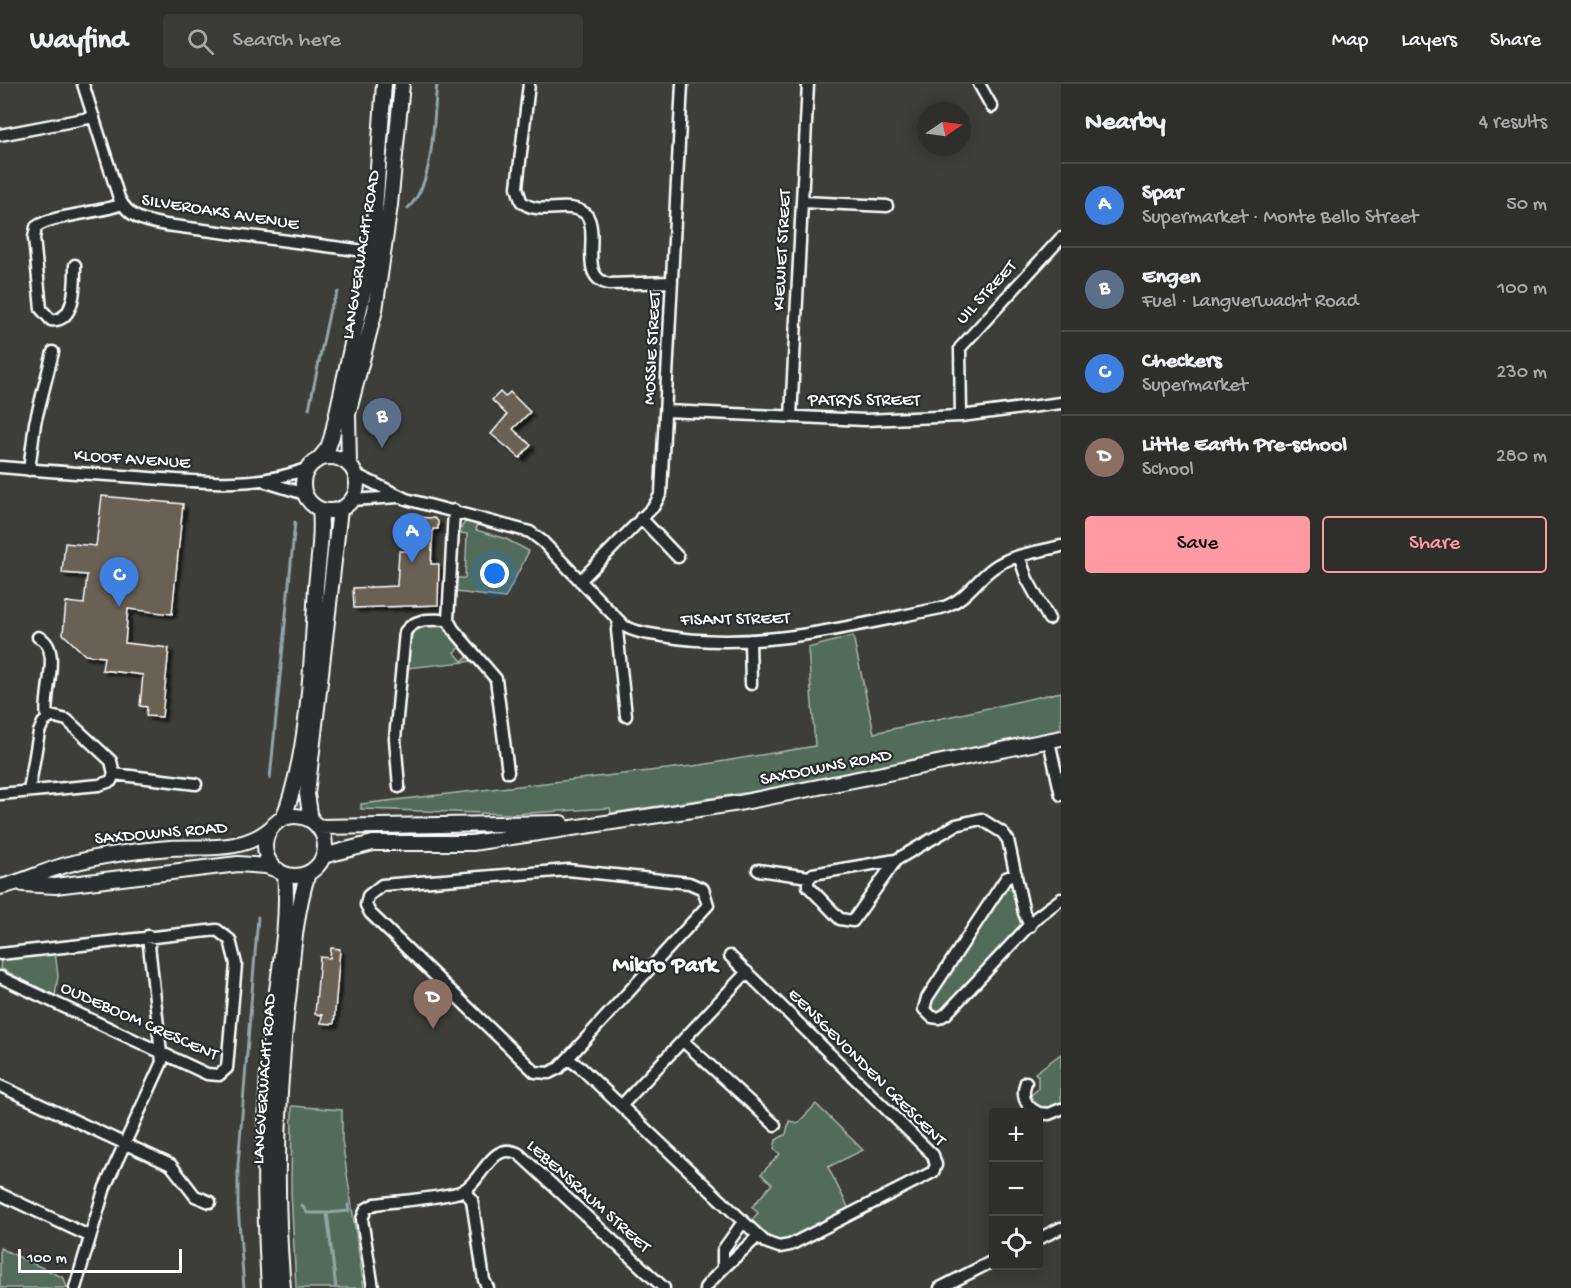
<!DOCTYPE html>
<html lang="en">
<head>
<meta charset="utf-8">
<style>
  :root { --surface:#2e2e2b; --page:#3a3a37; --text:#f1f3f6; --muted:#a7a8a9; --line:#494a47; --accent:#ff9aa2 }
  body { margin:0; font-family:"Gochi Hand",sans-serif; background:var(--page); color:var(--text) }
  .controls { position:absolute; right:18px; bottom:18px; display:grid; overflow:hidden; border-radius:6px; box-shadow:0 3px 15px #0003 }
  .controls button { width:54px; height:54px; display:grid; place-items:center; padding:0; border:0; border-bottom:2px solid var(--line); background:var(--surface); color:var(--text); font:30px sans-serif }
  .compass { position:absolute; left:917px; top:18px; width:54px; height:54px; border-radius:50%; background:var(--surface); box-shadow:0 3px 15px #0003; rotate:77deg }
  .scale { position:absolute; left:18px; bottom:15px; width:164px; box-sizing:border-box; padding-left:6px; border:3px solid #fff; border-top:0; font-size:16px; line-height:21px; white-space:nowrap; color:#fff; -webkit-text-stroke:4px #2a2d2e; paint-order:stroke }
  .you { position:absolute; left:495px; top:490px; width:21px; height:21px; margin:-15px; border:4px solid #fff; border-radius:50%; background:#1a73e8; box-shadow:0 0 0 9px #1a73e833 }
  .badge { display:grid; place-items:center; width:39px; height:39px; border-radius:50%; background:var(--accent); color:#fff; font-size:20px; font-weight:700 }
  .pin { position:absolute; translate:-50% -50px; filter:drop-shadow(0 2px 3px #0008) }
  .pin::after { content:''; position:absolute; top:32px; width:21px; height:18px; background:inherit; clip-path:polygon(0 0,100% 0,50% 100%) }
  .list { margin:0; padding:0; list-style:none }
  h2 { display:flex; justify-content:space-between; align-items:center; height:78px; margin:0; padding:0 24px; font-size:26px }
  h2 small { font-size:20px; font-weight:400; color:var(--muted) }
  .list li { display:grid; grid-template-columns:39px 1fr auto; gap:18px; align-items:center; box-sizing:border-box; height:84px; padding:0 24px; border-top:2px solid var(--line) }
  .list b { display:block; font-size:22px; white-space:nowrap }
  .list p { margin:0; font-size:20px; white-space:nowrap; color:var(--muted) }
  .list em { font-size:20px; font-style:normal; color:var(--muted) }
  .actions { display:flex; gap:12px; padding:18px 24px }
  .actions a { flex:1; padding:14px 0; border:2px solid var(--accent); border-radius:6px; text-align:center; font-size:21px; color:var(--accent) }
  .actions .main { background:var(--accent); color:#111 }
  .icon { flex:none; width:33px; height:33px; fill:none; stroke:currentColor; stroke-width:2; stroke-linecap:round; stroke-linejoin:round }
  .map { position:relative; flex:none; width:1061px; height:1204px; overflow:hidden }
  header { display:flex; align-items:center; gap:36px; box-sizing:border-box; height:84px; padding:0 30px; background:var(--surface); border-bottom:2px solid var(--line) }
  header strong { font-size:28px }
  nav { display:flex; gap:33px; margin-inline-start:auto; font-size:21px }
  .search { width:420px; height:54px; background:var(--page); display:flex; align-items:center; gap:15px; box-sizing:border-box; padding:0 21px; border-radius:6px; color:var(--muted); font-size:22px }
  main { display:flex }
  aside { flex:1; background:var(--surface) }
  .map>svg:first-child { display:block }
  .green { fill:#526c5a; stroke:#a8b6ac; stroke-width:1.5 }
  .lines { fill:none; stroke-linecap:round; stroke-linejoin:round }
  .stream { stroke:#93a5a8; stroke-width:3 }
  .building { fill:#6a6152; stroke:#fff; stroke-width:1.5; filter:url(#shadow) }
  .street-casing { stroke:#fff; stroke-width:15 }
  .secondary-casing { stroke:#fff; stroke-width:18 }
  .street { stroke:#2a2d2e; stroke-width:10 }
  .secondary { stroke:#2a2d2e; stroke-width:14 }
  .labels { text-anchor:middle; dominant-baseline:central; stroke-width:4.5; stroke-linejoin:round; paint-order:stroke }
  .street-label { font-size:18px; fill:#fff; stroke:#2a2d2e }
  .district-label { font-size:24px; font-weight:bold; fill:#fff; stroke:#2a2d2e }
</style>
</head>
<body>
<header>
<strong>Wayfind</strong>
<div class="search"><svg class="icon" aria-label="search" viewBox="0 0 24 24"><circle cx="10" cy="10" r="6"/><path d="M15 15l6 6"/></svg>Search here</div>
<nav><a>Map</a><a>Layers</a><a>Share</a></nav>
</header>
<main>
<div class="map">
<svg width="1061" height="1204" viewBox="0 0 1061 1204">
  <defs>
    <filter id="shadow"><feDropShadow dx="4" dy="4" stdDeviation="1.5" flood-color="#0009"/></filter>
  </defs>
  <rect width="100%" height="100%" fill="#3d3d39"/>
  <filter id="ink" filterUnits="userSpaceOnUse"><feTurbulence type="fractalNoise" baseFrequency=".0167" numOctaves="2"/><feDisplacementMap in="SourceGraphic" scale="12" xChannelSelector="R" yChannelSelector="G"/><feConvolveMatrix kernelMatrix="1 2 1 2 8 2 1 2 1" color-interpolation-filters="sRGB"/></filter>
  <g filter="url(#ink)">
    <path class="green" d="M470,437L477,438L476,446L506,455L529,467L505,514L456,508L457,494H465L467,450L459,449L464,439Z
      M440,540L461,562L454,568L462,577L470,572L475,577L407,584L413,545L417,541Z
      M853,552L874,649L1061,608V646L798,701L611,729L610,724L512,730L361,725V720L701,681L815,662L808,564Z
      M1005,805H1011L1015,809L1021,843L943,925L938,928L933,926L930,919Z
      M55,867L58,892L55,913L0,884L1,875Z
      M1061,970V1020L1046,1027L1032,1020L1031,1011L1038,1005V992L1035,989Z
      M816,1020L863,1066L828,1083L849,1125L784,1157L768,1154L750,1138L758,1129L752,1123L772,1100L761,1090L780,1070L774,1065L776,1056L786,1050L789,1037L798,1039Z
      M292,1022L342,1026V1056L364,1204H296L291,1107Z
      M0,1164L64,1194L67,1204H0Z"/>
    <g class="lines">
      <path class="stream" d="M408,124C435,99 433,36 437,0
        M309,325L330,225L338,208
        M270,695L295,438
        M302,1121L307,1129H327L336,1204
        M327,1129L349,1127L348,1121
        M244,1204L238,1122V1081L258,833"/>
    </g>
    <path class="building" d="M500,308L505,313L510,308L530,328L513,345L531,361L520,374L491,350L507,331L492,316Z
      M102,412L183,420L172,530L128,525L125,559L169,564L162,633L146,632L147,623L140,622L143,591L102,586L104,573L85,571L63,550L66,518L84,520L87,491L62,489L65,459L96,462Z
      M412,433L434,434L438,437V445H433L431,480H439L438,521L354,524L353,504L397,502L399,467H410Z
      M331,864L340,865L334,940L321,939L322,931L315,930L320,873L330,874Z"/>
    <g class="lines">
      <defs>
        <path id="street" d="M83,0L119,114C130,135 144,137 166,141L372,168
          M529,0L517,103L521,117C539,134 567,115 586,130C601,150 577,193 609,200L672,198
          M979,0L992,23
          M0,51L94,33
          M802,118L887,122
          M75,181C75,198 76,239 51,236L41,225L34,154L36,143C51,131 101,129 122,120
          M666,327L865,336L961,332L1061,319
          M961,332L960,264L1061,154
          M791,333L808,0
          M0,383C46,387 91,390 137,393C193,397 255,406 308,384
          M29,386L35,339L53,268
          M355,390L406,415L530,448L542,457L624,542C636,549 650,550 663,552C757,568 850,542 941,524C965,517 974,498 993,484C1012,470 1039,468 1061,462
          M266,398L305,410
          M351,416L398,413
          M454,426L448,536L453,545L496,595L508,688
          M641,434L678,473
          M1019,472L1027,495L1049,535
          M580,497L654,422L661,409L682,0
          M619,538L617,546L626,632
          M38,553C64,563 42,610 47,635
          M750,556L751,600
          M1049,657L1061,711
          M114,690L196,700
          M399,703L395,655L405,548C416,533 431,536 448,536
          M0,710L99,701L111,697L114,690L111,677L67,636L51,632L43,639L39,648L29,707
          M896,776L813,790L808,796V802L840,835L853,837L896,776L956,741L981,735L1003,749L1008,756L1024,829L1030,842
          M568,786L689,799L703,805L708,821L559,984L549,989L535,988L370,829L366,821L368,812L382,801Z
          M758,786L809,793
          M1016,790L1006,794L927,914L924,925L932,933L939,934L946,930L1037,833L1061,815
          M0,870L217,846L230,856L236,880L227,984L219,991L207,990L0,893
          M683,957L775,1041
          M568,975L581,984L765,1158L779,1163L790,1161L933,1088L936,1081L933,1071L730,872
          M1026,998C1021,1011 1025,1022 1037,1028
          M0,1002L171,1081L195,1112L210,1118
          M621,1022L747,888
          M1038,1029L1049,1030L1061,1025
          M464,1107L472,1116L484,1196L488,1204
          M0,1110L89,1152
          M1038,1155L1061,1144
          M723,1182V1166L743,1138
          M75,1204L105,1103L162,978L148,852
          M373,1204L362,1135L366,1125L375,1120C396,1117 446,1114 462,1107C482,1099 491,1055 519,1070L664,1204
          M705,1204C721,1184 740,1170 758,1152
          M940,1204L993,1177"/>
        <path id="secondary" d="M303 400a27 27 0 1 1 54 0a27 27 0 1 1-54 0Z
          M319,375L328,364L332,352L372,168L384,0
          M349,381L348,330L375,226L390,121L402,0
          M265 762a30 30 0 1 1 60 0a30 30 0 1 1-60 0Z
          M283,734C309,673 312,571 316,503C318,478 323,450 320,425
          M311,736L307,710L340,425
          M318,743L561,739
          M323,772L373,759H472L739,719L1061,654
          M23,800L55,802L238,780L266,782L278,786
          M0,803C20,799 37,790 56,784C93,772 131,767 170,764C205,762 242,769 271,744
          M269,1204C264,1123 263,1043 270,962C275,905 290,847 285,790
          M283,1204C274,1104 277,1006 289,907C293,867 296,827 308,789"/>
      </defs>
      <use href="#street" class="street-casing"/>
      <use href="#secondary" class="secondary-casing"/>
      <use href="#street" class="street"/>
      <use href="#secondary" class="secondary"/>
    </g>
  </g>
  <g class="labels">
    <g class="street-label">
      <text transform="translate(220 129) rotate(9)">SILVEROAKS AVENUE</text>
      <text transform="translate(783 166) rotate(-87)">KIEWIET STREET</text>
      <text transform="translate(362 171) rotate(-81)">LANGVERWACHT ROAD</text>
      <text transform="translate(987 209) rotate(-47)">UIL STREET</text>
      <text transform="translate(653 264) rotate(-87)">MOSSIE STREET</text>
      <text x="864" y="317">PATRYS STREET</text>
      <text transform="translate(132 376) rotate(4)">KLOOF AVENUE</text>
      <text transform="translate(735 536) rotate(-1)">FISANT STREET</text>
      <text transform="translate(826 684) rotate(-11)">SAXDOWNS ROAD</text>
      <text transform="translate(161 750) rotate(-5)">SAXDOWNS ROAD</text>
      <text transform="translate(139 938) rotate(24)">OUDEBOOM CRESCENT</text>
      <text transform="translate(866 984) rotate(45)">EENSGEVONDEN CRESCENT</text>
      <text transform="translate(265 995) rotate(-86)">LANGVERWACHT ROAD</text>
      <text transform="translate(588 1113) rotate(42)">LEBENSRAUM STREET</text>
    </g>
    <g class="district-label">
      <text x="665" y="882">Mikro Park</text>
    </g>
  </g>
</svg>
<div class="controls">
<button>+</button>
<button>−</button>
<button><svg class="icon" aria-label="locate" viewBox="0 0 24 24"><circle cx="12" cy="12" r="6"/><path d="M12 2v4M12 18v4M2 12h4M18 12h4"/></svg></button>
</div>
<svg class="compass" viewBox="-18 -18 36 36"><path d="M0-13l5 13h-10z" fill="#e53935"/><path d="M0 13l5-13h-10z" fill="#a7a8a9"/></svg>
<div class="scale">100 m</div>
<div class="you"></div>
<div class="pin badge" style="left:412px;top:479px;background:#3f7fe0">A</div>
<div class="pin badge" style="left:382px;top:364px;background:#5c6f8a">B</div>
<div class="pin badge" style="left:119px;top:523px;background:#3f7fe0">C</div>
<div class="pin badge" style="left:433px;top:945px;background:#8d6e63">D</div>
</div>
<aside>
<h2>Nearby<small>4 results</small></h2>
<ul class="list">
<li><span class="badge" style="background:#3f7fe0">A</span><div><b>Spar</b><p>Supermarket · Monte Bello Street</p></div><em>50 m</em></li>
<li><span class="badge" style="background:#5c6f8a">B</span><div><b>Engen</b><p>Fuel · Langverwacht Road</p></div><em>100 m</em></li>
<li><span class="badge" style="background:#3f7fe0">C</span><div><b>Checkers</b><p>Supermarket</p></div><em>230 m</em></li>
<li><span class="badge" style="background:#8d6e63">D</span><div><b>Little Earth Pre-school</b><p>School</p></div><em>280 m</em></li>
</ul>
<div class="actions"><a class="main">Save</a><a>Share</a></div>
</aside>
</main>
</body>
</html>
